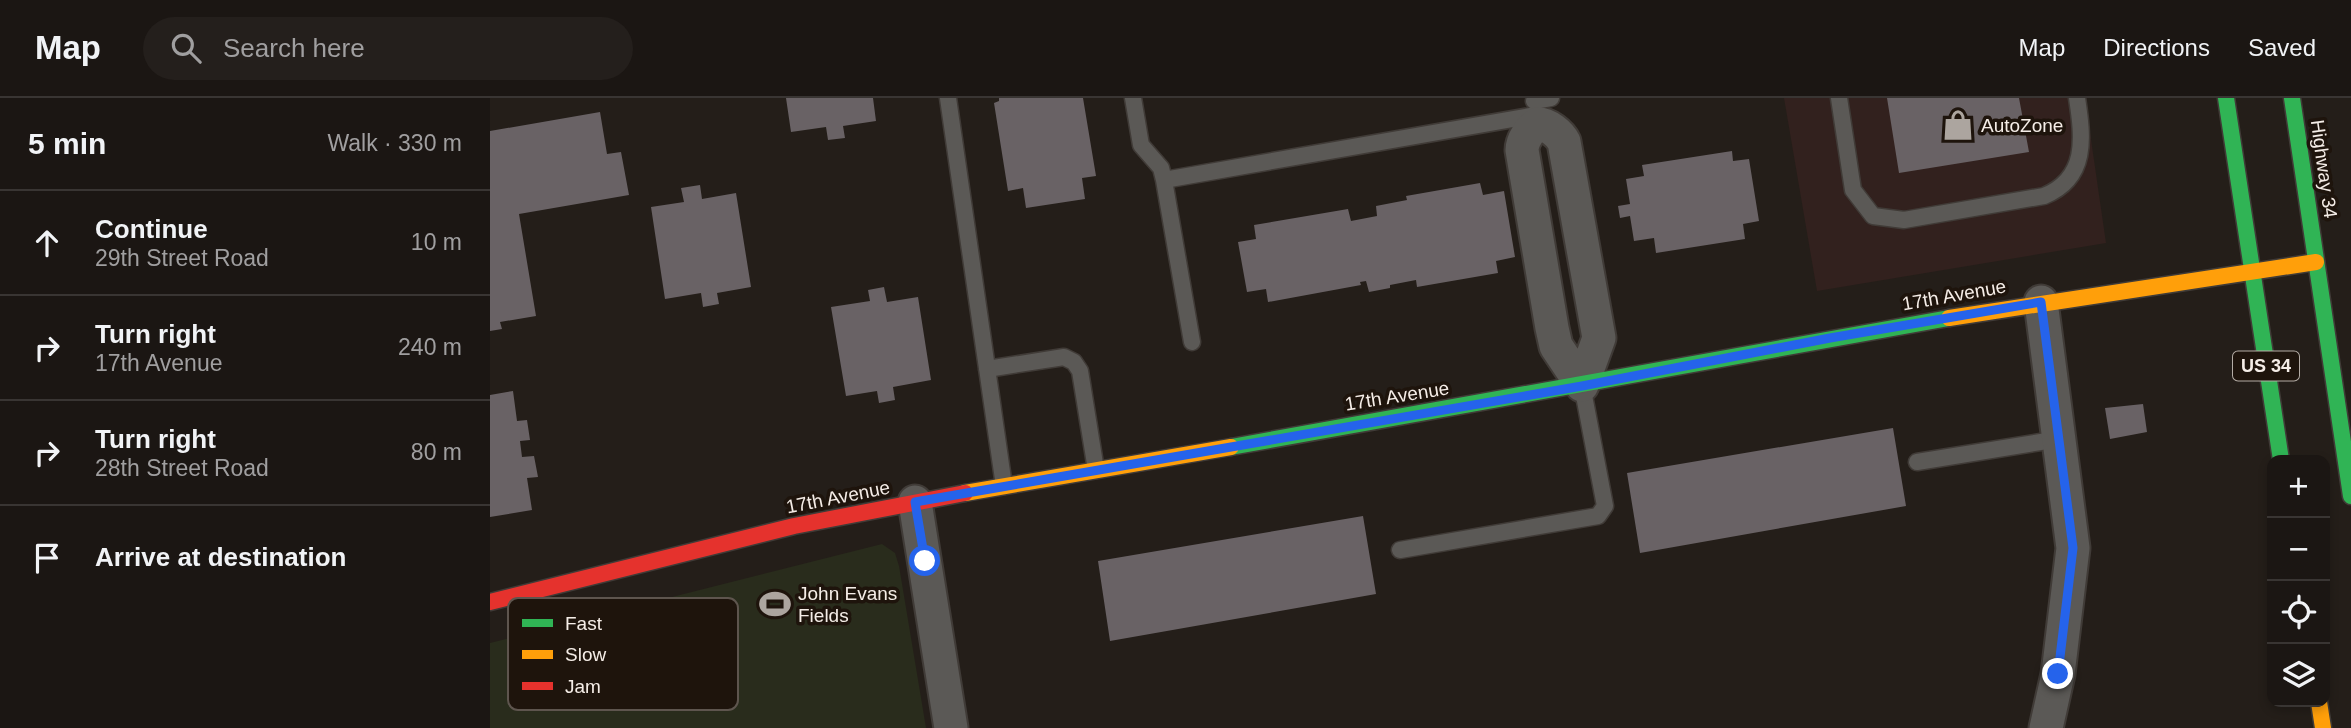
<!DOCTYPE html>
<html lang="en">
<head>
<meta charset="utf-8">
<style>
  :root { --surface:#1b1613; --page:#241f1c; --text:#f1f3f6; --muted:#a09fa0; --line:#393533 }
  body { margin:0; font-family:Helvetica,sans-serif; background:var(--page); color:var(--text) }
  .controls { position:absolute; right:21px; bottom:21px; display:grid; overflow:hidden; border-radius:14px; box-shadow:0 4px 10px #0003 }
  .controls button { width:63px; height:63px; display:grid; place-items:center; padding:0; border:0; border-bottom:2px solid var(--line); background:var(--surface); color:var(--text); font:35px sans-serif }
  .stop { position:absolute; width:21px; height:21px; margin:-16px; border:5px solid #2563eb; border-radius:50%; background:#fff }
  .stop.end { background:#2563eb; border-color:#fff; box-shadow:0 2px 7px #0008 }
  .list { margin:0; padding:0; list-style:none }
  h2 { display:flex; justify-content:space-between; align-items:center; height:91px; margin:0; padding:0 28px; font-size:30px }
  h2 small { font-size:23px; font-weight:400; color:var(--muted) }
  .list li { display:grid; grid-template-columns:46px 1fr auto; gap:21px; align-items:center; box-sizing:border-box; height:105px; padding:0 28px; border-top:2px solid var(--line) }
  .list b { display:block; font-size:26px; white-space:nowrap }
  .list p { margin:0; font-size:23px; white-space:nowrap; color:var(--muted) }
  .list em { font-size:23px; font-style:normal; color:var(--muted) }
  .icon { flex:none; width:38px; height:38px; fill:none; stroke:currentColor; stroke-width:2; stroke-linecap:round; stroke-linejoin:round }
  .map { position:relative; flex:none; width:1861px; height:630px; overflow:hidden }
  header { display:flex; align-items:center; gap:42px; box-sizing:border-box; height:98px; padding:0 35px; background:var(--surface); border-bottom:2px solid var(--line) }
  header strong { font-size:33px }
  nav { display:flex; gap:38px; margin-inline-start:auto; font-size:24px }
  .search { width:490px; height:63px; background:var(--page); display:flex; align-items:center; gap:18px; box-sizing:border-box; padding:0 24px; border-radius:38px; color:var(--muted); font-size:26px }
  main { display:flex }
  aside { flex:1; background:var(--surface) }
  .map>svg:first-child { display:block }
  .commercial { fill:#32211e }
  .green { fill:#292c1c }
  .building { fill:#696265 }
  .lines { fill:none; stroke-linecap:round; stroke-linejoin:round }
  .lane-casing { stroke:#403b37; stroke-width:19 }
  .street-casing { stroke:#403b37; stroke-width:37 }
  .fast-casing { stroke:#403b37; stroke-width:19 }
  .slow-casing { stroke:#403b37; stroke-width:19 }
  .jam-casing { stroke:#403b37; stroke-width:19 }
  .lane { stroke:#5b5956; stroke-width:16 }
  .street { stroke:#5b5956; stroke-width:33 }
  .fast { stroke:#30b455; stroke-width:16 }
  .slow { stroke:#ff9f0a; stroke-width:16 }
  .jam { stroke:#e5322d; stroke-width:16 }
  .route { stroke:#2563eb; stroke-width:9 }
  .labels { text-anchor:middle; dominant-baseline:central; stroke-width:7; stroke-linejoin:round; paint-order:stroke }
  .shield { fill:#1e140c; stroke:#b4aca5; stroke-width:2 }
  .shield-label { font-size:18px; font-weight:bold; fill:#f5ede7 }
  .poi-label { font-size:19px; fill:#f5ede7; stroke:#1e140c; text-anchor:start }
  .street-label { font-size:19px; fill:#f5ede7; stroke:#1e140c }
  .key { fill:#1e140c; stroke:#5e554e; stroke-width:2 }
  .key-label { font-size:19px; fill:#f5ede7 }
</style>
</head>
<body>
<header>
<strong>Map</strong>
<div class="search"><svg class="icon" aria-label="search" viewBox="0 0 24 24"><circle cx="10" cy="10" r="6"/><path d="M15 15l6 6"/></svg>Search here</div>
<nav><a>Map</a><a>Directions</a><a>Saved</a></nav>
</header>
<main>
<aside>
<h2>5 min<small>Walk · 330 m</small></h2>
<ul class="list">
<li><svg class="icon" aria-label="ahead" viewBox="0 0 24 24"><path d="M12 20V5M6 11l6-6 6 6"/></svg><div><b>Continue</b><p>29th Street Road</p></div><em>10 m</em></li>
<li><svg class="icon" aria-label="right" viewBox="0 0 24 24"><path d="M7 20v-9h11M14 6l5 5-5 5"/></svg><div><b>Turn right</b><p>17th Avenue</p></div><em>240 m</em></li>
<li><svg class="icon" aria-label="right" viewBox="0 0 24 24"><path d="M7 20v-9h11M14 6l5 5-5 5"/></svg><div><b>Turn right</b><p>28th Street Road</p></div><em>80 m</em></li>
<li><svg class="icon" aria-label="arrive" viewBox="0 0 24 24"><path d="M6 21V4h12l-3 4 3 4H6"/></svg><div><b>Arrive at destination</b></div></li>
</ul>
</aside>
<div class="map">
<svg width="1861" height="630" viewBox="0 0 1861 630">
  <rect width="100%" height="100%" fill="#241e19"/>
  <path class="commercial" d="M1294,0H1595L1616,145L1327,193Z"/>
  <path class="green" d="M392,446L405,455L409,468L436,630H0V545Z"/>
  <path class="building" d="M296,0H383L386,23L353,28L355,40L338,42L336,29L301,34Z
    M509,0H593L606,78L592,80L595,101L536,110L533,90L518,93L504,5L509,3Z
    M1397,0H1529L1539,54L1409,75Z
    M110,14L117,56L131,54L139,97L29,116L46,218L10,224L12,231L0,233V33Z
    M1242,53L1243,63L1259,61L1269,123L1253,126L1255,141L1166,155L1164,140L1144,143L1140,118L1130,120L1128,108L1140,106L1136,81L1154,78L1152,67Z
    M990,85L993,97L1014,93L1025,159L1006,163L1008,175L927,189L926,182L900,187V190L879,194L876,183L870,184L871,187L778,204L776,191L757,194L748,144L766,141L764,127L858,111L861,123L887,118L886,108L917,102L916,98Z
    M210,87L212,101L246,95L261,189L227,195L229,206L213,209L211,195L175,201L161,109L194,104L191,90Z
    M394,189L397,204L428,199L441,282L403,289L405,302L389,305L387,293L356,298L341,209L380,203L378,192Z
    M23,293L27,323L37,322L40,342L30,343L32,359L44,358L48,379L37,380L42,412L0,419V297Z
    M1653,306L1657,334L1620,341L1615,310Z
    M1403,330L1416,408L1150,455L1137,375Z
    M873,418L886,496L620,543L608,463Z"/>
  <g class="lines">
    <defs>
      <path id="lane" d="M458,0L514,388
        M643,0L651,47L671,70L674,82L702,244
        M1349,0L1363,92L1383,118L1414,122L1554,98C1598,80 1593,40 1587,0
        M1044,3L1061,0
        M674,82L1046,17
        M497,271L574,259L584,264L590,273L606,372
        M1427,364L1569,341
        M910,452L1108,418L1115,408L1092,287"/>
      <path id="street" d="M1048,26C1058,26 1070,36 1074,44L1109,240L1092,287
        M1048,26C1040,30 1032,43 1032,52L1062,230L1066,248L1092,287
        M1551,204L1583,450L1568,576L1556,630
        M425,404L461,630"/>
      <path id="fast" d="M1736,0L1791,362
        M1802,0L1861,398
        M741,349L1459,220"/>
      <path id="slow" d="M1459,220L1826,164
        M475,395L741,349
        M1829,604L1833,630"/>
      <path id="jam" d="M0,504L304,428L475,395"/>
    </defs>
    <use href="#lane" class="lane-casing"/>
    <use href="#street" class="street-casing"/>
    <use href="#fast" class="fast-casing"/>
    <use href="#slow" class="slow-casing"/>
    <use href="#jam" class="jam-casing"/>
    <use href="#lane" class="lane"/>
    <use href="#street" class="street"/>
    <use href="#fast" class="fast"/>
    <use href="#slow" class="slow"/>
    <use href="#jam" class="jam"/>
  </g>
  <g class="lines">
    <path class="route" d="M435,463L425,404L1092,288L1340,240L1551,204L1583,450L1568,576"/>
  </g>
  <defs>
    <symbol id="shop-bare" viewBox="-9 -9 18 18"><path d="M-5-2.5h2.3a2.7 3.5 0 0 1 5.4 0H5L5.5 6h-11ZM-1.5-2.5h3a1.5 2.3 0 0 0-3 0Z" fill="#aca59f" stroke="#1e140c" stroke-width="2.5" paint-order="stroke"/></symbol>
    <symbol id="stadium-bare" viewBox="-9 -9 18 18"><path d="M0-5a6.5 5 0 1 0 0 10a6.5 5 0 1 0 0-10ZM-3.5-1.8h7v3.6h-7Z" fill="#aca59f" stroke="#1e140c" stroke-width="2.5" paint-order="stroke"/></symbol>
  </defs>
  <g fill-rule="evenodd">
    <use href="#shop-bare" x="1446" y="5" width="44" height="44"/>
    <use href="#stadium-bare" x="263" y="484" width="44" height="44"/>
  </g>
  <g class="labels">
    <rect class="shield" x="1743" y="253.5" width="66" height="29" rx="5"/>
    <g class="shield-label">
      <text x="1776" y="268">US 34</text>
    </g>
    <g class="poi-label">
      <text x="1491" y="27">AutoZone</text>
      <text x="308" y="495">John Evans<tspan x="308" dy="22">Fields</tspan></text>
    </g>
    <g class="street-label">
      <text transform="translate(1834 71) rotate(82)">Highway 34</text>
      <text transform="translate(1464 197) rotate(-10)">17th Avenue</text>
      <text transform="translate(907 298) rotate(-9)">17th Avenue</text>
      <text transform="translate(348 399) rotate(-11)">17th Avenue</text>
    </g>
  </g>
  <rect x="18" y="500" width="230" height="112" rx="10" class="key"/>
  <rect x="32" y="521" width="31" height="8" fill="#30b455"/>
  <rect x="32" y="552" width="31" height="9" fill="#ff9f0a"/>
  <rect x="32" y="584" width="31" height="8" fill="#e5322d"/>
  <g class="key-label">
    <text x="75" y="532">Fast</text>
    <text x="75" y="563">Slow</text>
    <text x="75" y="595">Jam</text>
  </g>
</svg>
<div class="controls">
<button>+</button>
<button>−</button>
<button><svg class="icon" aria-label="locate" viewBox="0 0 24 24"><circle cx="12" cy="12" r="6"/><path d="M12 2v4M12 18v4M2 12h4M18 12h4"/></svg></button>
<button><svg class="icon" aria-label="layers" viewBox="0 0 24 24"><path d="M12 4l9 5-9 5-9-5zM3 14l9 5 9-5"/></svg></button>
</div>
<div class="stop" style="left:435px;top:463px"></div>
<div class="stop end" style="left:1568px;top:576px"></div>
</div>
</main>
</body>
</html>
